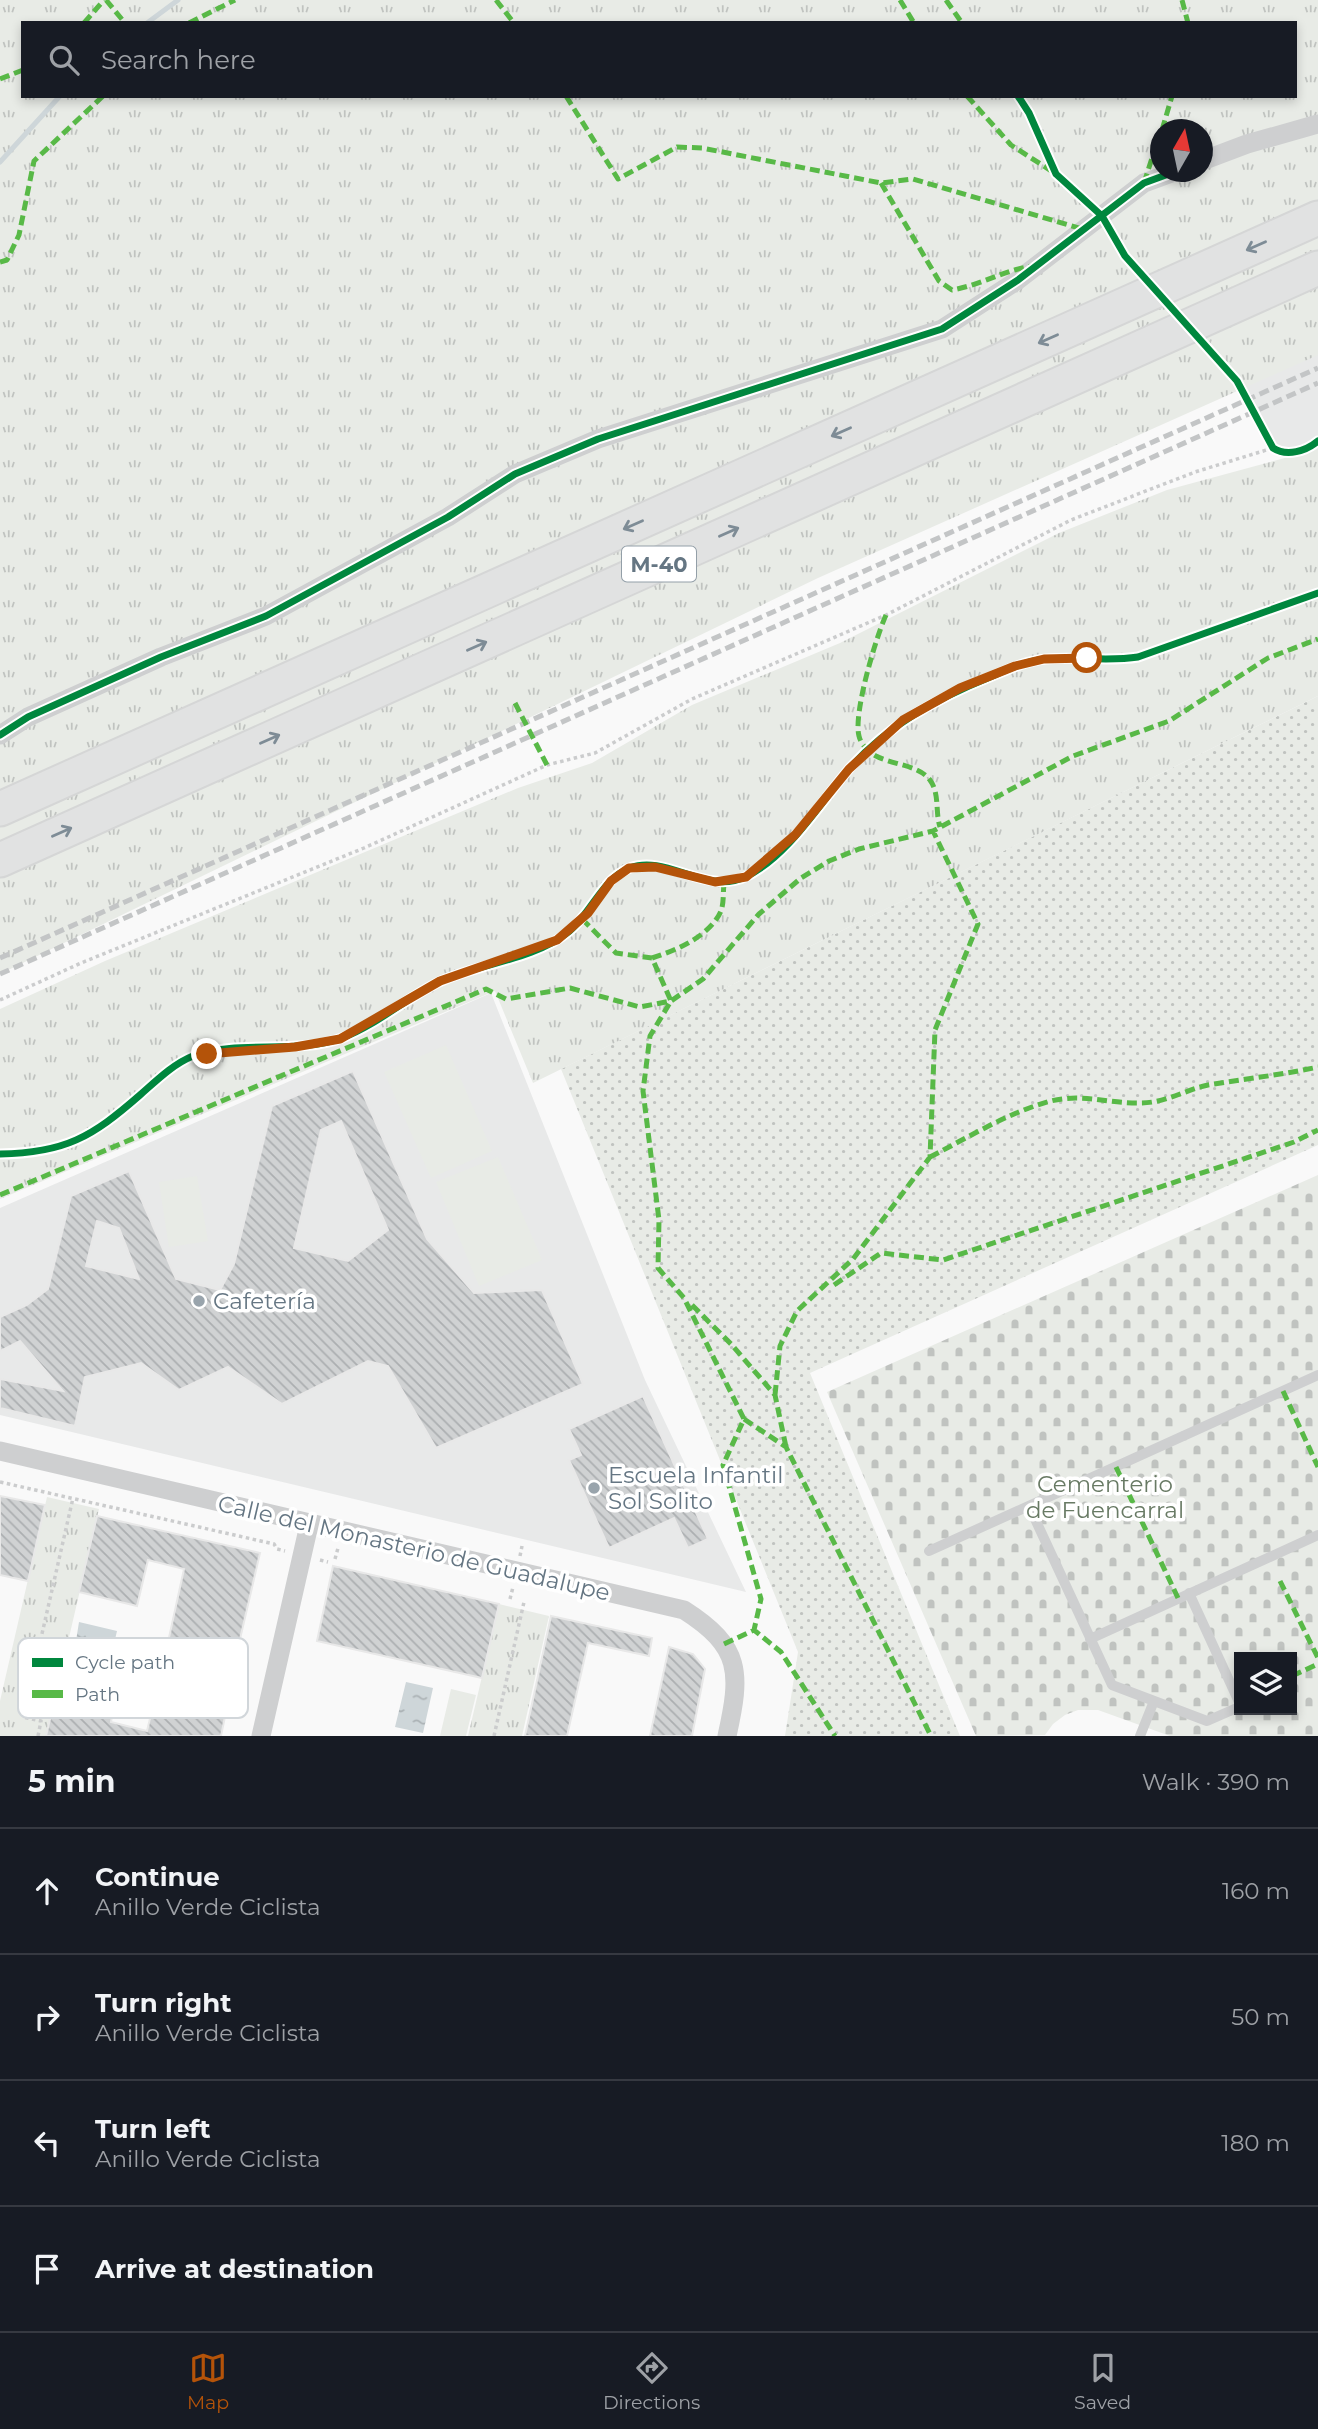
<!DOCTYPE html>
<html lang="en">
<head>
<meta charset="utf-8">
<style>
  :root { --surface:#171b24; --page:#20242c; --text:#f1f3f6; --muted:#9ea1a6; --line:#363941; --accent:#b45309 }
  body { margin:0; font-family:Montserrat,sans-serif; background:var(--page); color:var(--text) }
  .controls { position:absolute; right:21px; bottom:21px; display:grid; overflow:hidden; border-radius:0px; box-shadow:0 4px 10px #0003 }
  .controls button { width:63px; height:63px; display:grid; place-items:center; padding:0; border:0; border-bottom:2px solid var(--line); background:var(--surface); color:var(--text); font:35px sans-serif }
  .compass { position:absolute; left:1150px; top:119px; width:63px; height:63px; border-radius:50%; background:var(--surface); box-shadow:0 4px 10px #0003; rotate:9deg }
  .stop { position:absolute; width:21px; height:21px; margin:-16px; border:5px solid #b45309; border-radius:50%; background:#fff }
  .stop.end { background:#b45309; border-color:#fff; box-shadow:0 2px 7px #0008 }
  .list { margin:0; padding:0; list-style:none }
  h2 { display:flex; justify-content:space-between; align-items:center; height:91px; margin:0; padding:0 28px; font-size:30px }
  h2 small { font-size:23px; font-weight:400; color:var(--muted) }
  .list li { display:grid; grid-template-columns:46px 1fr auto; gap:21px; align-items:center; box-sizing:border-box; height:126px; padding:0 28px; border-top:2px solid var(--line) }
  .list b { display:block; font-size:26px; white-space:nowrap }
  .list p { margin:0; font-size:23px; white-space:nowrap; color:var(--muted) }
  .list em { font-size:23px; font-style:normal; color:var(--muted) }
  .icon { flex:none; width:38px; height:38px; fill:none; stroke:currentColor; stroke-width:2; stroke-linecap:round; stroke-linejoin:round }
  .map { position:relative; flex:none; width:1318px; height:1736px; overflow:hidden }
  .search { position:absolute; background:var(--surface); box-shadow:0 4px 10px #0003; left:21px; right:21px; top:21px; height:77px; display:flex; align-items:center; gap:18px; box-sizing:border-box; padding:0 24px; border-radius:0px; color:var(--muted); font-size:26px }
  .sheet { height:595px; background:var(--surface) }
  nav { display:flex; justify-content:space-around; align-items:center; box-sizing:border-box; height:98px; border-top:2px solid var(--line); background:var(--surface); font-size:19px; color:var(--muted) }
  nav a { display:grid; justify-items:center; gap:4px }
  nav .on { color:var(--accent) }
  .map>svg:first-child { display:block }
  .built { fill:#e8e9e9 }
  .grass { fill:url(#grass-dots) }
  .cemetery { fill:url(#cemetery-stones); fill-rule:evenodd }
  .park { fill:url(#park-tufts); fill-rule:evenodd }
  .garden { fill:#e8ebe6 }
  .water { fill:url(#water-ripples) }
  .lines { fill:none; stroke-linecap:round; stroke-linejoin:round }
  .stream { stroke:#ced6d9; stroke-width:5 }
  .building { fill:url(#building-back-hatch); stroke:#e8e8e8; stroke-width:2; fill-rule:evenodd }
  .motorway-casing { stroke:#d5d6d6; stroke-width:37 }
  .path { stroke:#cbcccd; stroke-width:3.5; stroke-dasharray:3.5 3.5; stroke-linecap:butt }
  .service { stroke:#cecfd0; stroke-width:10 }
  .minor { stroke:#cecfd0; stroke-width:19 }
  .motorway { stroke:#e1e2e2; stroke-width:33 }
  .rail { stroke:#c3c5c6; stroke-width:5; stroke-dasharray:10 5; stroke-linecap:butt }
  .quiet { stroke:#58b947; stroke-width:5; stroke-dasharray:10 5; stroke-linecap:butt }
  .cycleway-casing { stroke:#fff; stroke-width:11 }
  .cycleway { stroke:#00873e; stroke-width:7 }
  .oneway { stroke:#7e8c96 }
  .route { stroke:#b45309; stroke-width:9 }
  .poi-dot { fill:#99a4ac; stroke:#fff; stroke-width:2.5 }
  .labels { text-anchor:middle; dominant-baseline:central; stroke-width:7; stroke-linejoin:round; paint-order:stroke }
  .shield { fill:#fff; stroke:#939fa8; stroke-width:2 }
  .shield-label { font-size:21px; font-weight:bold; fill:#657683 }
  .poi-label { font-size:23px; fill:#657683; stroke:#fff; text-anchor:start }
  .park-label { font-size:23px; fill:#687a64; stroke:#fff }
  .street-label { font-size:23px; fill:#657683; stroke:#fff }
  .key { fill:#fff; stroke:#d1d6da; stroke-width:2 }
  .key-label { font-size:19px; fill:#657683 }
</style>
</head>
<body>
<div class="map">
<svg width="1318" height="1736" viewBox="0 0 1318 1736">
  <defs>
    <pattern id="grass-dots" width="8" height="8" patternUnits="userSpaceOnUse" patternTransform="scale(1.75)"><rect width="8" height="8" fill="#e8ebe6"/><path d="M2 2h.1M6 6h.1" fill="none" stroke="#c0c3c0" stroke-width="1.8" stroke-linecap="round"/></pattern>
    <pattern id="cemetery-stones" width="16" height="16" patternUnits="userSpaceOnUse" patternTransform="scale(1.75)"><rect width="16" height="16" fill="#e8ebe6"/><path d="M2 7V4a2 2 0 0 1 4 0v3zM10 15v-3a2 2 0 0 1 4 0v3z" fill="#c0c3c0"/></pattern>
    <pattern id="park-tufts" width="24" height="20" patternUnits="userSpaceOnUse" patternTransform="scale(1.75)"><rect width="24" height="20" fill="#e8ebe6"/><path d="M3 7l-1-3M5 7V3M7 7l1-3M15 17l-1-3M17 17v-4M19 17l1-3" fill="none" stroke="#c0c3c0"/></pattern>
    <pattern id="water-ripples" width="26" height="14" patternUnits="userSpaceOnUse" patternTransform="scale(1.75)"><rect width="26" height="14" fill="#ced6d9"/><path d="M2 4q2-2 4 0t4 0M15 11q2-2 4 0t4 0" fill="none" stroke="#abb2b5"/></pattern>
    <pattern id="building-back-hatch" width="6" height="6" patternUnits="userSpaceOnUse" patternTransform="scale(1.75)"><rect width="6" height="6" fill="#d0d2d3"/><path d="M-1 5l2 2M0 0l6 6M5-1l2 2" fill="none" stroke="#acafb1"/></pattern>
  </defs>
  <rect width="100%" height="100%" fill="#f9f9f9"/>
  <path class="built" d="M1318,311V449L1288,458L1281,456L1268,447L1236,380Z
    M491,993L645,1380L746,1592L0,1415V1208Z"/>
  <path class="grass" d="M1318,696V1145L810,1373L960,1736H785L798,1652L561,1069Z"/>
  <path class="cemetery" d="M1318,1175V1736H1170L1098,1710H1078L1065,1715L1053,1724L1045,1735L976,1736L827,1392ZM1239,1657H1292V1710H1239Z"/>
  <path class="park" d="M0,0H1318V355L818,578L0,974ZM23,23H1295V96H23ZM1160,130H1202V172H1160Z
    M1318,449V696L533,1083L495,991L0,1199V1009L105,961L518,788L592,763L692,705L840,643L1059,533L1167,490Z
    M47,1497L99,1509L46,1736H0V1701Z
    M499,1604L549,1616L522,1736H468Z"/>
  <path class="garden" d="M446,1045L492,1151L431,1178L384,1072Z
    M498,1157L542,1260L479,1286L436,1182Z
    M197,1176L208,1241L169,1247L159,1182Z
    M451,1689L476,1695L466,1736H440Z"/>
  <path class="water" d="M79,1622L117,1631L113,1648L76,1641Z
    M406,1682L433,1688L423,1733L395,1727Z"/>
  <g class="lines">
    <path class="stream" d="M147,23L178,0
      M0,162L60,96"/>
  </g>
  <path class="building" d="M353,1071L427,1239L474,1293L542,1290L583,1384L436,1448L388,1366L368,1361L282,1404L228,1367L179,1390L141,1363L85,1377L75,1426L0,1408V1379L63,1391L20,1341L0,1351V1317L27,1305L48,1289L71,1196L129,1171L176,1279L220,1290L234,1264L272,1106ZM341,1121L388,1230L348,1261L294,1248L321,1130ZM97,1221L119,1228L139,1279L86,1266Z
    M643,1396L708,1539L688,1548L674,1518L609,1548L569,1460L581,1455L569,1429Z
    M0,1496L45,1505L28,1581L0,1575Z
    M97,1516L260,1553L237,1652L203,1644L194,1674L232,1683L221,1736H46L63,1664L119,1678L111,1722L147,1731L165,1656L184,1569L148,1560L137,1606L79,1592Z
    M333,1566L499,1604L482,1678L317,1641Z
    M551,1616L652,1638L649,1656L588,1643L567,1736H525Z
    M669,1647L693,1654L705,1669L692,1736H650Z"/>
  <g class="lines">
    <defs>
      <path id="motorway" d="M0,809L1318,218
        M0,860L1318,268"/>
    </defs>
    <use href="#motorway" class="motorway-casing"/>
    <path class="path" d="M0,1000L81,963L364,848L547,765L595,753L692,699L886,615L1071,520L1195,472L1273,448C1287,457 1306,451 1318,441
      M0,1482L274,1544L277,1549L285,1551
      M520,1556L522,1546
      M335,1559L338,1548
      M320,1560L328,1562
      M510,1599L513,1587
      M38,1736L41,1721L23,1717L73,1498
      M494,1736L524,1602"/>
    <path class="service" d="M1029,1506L1112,1685L1207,1721L1239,1707
      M929,1551L1318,1375
      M1189,1593L1239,1702
      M1090,1639L1318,1535
      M1140,1736L1154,1701"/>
    <path class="minor" d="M1202,161L1247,144L1318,124
      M0,735L28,717L161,657L266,616L448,517L515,474L598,439L942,329L1018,280L1144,183L1174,172
      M0,1451L684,1610C742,1647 741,1673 727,1736
      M261,1736L309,1525"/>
    <use href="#motorway" class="motorway"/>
    <path class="rail" d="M0,958L1318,368
      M0,974L1318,383"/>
    <path class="quiet" d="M106,0L125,23
      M496,0L514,23
      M900,0L914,23
      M946,0L962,23
      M1182,0L1188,23
      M84,23L104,0
      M189,23L235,0
      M0,79L23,70
      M566,96L618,179L677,147L702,148L881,183L913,179L1082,229
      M967,96L1011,145L1053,172
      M1162,130L1172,96
      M881,183L939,281L952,290C981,285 1004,270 1033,266
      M1144,183L1160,133
      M0,262L7,260L19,235L34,161L103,96
      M886,615C876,637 853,714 859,736C861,745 869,752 876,756C893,765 919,765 930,780C940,794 935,812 940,827
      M515,703L547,765
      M582,919L616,953L652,958L671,1001L650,1036L643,1091L659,1220L658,1268L684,1298L744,1419L723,1465L761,1599L754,1630
      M652,958C677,950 710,936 721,911C724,903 723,891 724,883
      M930,1157C969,1137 1009,1112 1051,1101C1083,1093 1109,1104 1141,1103C1165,1103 1185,1090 1208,1085C1244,1079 1281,1075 1318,1067
      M0,1195L486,989L506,999L570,988L640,1007L671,1001L703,979L759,914L801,878L829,861L859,849L933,831L1073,756L1169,721L1268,658L1318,639
      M834,1285L881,1253L943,1260L1294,1142L1318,1130
      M692,1305L731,1344L775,1395L786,1447
      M1283,1391L1318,1467
      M775,1395L780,1346L797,1311L853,1259L930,1157L935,1030L978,924L933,831
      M744,1419L786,1447L931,1736
      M1116,1467L1178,1598
      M1280,1581L1318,1658
      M724,1644L754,1630L781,1652L835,1736
      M1292,1676L1318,1664"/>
    <defs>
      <path id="cycleway" d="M1018,96L1029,113L1056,174L1102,216L1125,256L1237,381L1273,448C1287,457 1306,451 1318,441
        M0,735L28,717L161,657L266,616L448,517L515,474L598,439L942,329L1018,280L1144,183L1174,172
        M0,1154C65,1153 92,1137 140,1095C156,1081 173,1064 193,1056C240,1039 295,1055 342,1038C377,1025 406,998 439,982C479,963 531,961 567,933C590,916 602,878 630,868C666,854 706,895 745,877C787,858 820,803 849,769C888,725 936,699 990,677C1009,669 1026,661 1046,659C1077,656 1107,662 1138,657L1318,593"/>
    </defs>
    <use href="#cycleway" class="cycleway-casing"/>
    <use href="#cycleway" class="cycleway"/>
  </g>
  <defs><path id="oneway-shaft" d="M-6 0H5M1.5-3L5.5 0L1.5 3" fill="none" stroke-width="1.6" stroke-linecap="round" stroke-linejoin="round" transform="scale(1.75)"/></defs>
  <g class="oneway">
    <use href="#oneway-shaft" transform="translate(1256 246) rotate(156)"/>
    <use href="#oneway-shaft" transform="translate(1048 339) rotate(156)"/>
    <use href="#oneway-shaft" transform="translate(841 432) rotate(156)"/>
    <use href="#oneway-shaft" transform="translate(633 525) rotate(156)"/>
    <use href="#oneway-shaft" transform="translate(729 532) rotate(-24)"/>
    <use href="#oneway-shaft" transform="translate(477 646) rotate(-24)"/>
    <use href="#oneway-shaft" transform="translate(270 739) rotate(-24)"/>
    <use href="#oneway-shaft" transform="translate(62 832) rotate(-24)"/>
  </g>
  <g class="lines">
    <path class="route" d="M207,1054L295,1047L340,1039L440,981L557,940L588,913L611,881L629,868L655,867L715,882L746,877L795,835L849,769L903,720L960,688L1015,666L1044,659L1087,658"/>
  </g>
  <g class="poi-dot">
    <circle cx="199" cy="1301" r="7"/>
    <circle cx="594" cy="1488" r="7"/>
  </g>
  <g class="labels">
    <rect class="shield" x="622" y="546.5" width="74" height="35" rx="5"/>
    <g class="shield-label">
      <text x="659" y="564">M-40</text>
    </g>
    <g class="poi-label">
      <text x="213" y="1301">Cafetería</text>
      <text x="608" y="1475">Escuela Infantil<tspan x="608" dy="26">Sol Solito</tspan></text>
    </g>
    <g class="park-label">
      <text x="1105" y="1484">Cementerio<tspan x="1105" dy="26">de Fuencarral</tspan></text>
    </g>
    <g class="street-label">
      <text transform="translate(414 1548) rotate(13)">Calle del Monasterio de Guadalupe</text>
    </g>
  </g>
  <rect x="18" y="1638" width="230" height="80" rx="10" class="key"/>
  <rect x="32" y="1658" width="31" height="9" fill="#00873e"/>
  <rect x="32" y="1690" width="31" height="8" fill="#58b947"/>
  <g class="key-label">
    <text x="75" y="1669">Cycle path</text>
    <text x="75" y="1701">Path</text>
  </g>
</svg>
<div class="controls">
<button><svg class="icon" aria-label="layers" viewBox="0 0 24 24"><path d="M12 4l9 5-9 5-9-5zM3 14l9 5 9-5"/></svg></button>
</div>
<svg class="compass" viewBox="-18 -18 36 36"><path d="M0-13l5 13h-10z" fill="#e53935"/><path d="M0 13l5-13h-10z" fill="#9ea1a6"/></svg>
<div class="stop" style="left:1087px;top:658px"></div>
<div class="stop end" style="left:207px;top:1054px"></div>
<div class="search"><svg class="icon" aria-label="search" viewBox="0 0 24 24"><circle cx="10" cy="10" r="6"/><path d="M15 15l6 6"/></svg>Search here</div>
</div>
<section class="sheet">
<h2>5 min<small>Walk · 390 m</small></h2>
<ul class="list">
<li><svg class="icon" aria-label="ahead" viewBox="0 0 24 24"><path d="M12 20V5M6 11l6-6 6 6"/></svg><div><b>Continue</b><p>Anillo Verde Ciclista</p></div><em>160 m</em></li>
<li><svg class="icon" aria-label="right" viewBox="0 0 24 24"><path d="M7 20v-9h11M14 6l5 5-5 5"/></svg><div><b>Turn right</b><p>Anillo Verde Ciclista</p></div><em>50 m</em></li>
<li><svg class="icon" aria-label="left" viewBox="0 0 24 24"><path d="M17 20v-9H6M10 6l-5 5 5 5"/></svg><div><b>Turn left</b><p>Anillo Verde Ciclista</p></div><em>180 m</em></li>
<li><svg class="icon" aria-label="arrive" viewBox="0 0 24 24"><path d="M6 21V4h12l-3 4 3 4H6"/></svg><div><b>Arrive at destination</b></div></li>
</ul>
</section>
<nav>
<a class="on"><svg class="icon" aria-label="map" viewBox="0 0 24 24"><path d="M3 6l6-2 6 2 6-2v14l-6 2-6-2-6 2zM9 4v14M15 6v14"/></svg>Map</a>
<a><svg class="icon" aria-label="directions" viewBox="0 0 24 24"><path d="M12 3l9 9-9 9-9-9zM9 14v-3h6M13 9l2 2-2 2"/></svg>Directions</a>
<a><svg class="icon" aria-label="saved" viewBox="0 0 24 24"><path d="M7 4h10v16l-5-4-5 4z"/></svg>Saved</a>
</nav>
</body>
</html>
